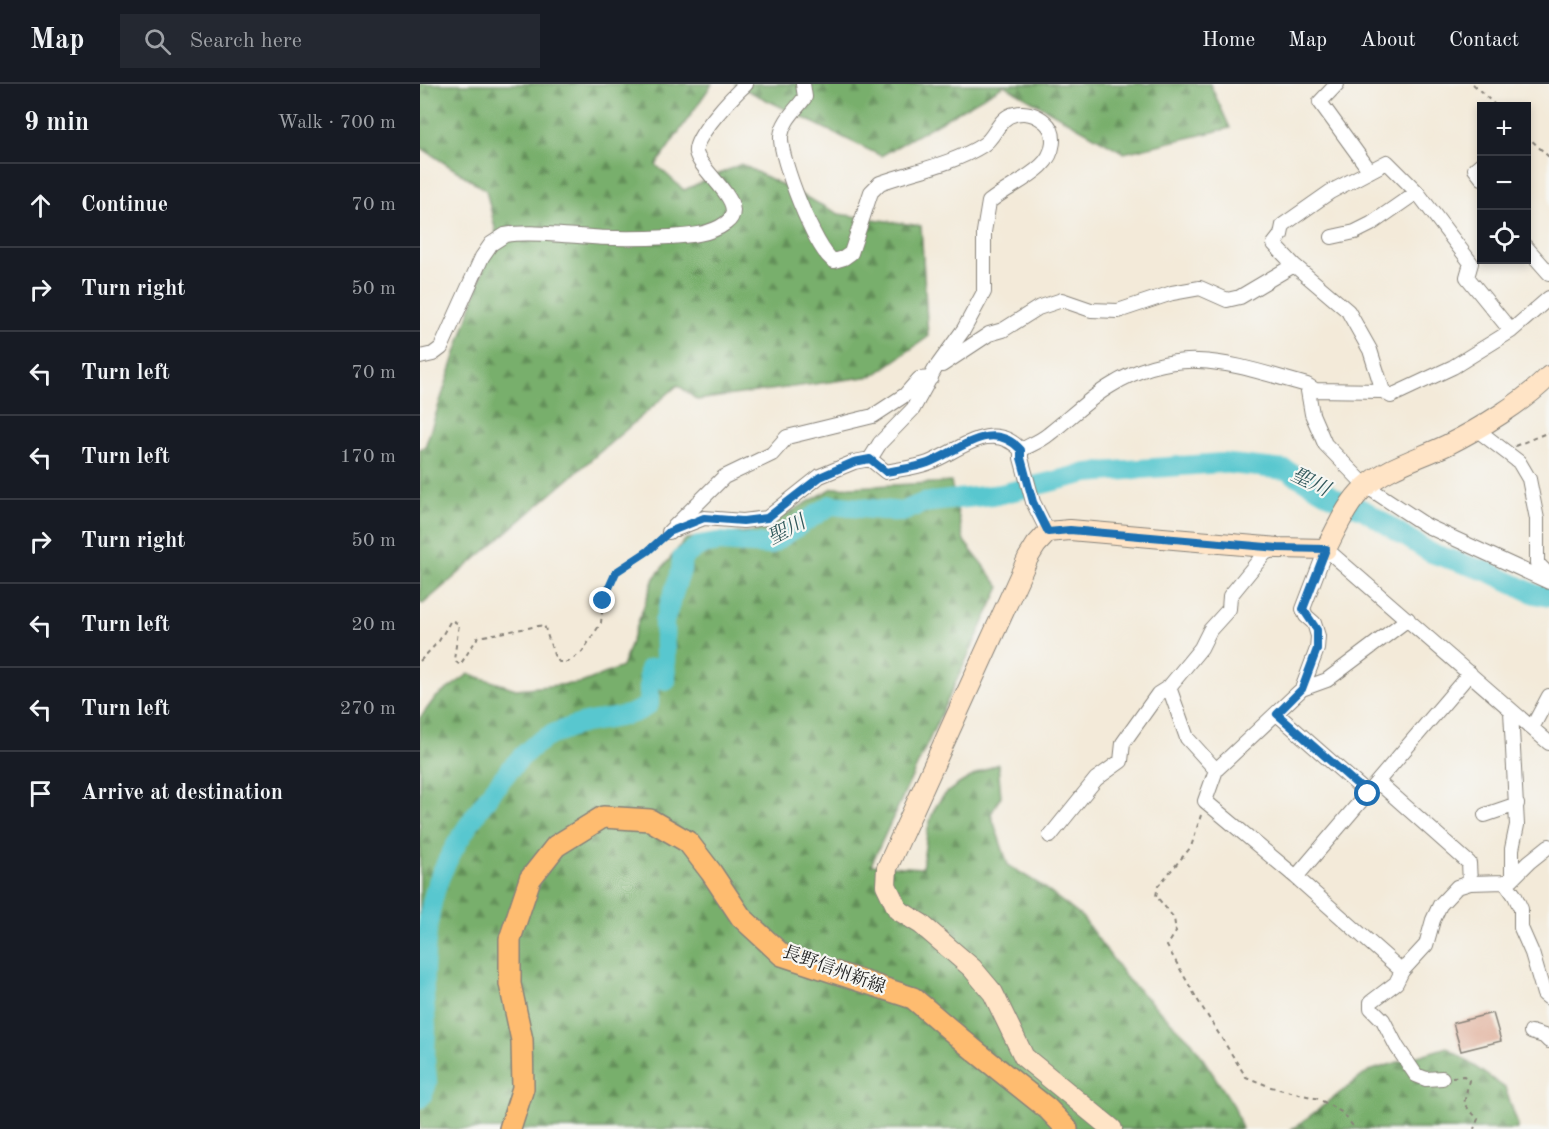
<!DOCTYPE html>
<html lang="en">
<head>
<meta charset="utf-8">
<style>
  :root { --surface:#171b24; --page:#242831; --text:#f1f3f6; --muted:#9ea1a6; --line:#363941 }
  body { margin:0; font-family:"Old Standard TT","Noto Serif JP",serif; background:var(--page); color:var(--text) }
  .controls { position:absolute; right:18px; top:18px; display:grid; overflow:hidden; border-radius:0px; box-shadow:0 3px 9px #0003 }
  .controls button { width:54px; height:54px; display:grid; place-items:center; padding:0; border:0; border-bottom:2px solid var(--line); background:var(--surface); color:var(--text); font:30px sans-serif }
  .stop { position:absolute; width:18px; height:18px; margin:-14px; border:4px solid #1f6fb2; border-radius:50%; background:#fff }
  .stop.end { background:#1f6fb2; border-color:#fff; box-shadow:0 2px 6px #0008 }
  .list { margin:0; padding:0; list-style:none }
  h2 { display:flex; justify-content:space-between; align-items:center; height:78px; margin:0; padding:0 24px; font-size:26px }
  h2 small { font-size:20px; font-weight:400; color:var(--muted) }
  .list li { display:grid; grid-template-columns:39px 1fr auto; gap:18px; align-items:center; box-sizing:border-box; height:84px; padding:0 24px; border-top:2px solid var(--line) }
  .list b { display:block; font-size:22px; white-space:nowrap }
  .list em { font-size:20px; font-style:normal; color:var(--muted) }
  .icon { flex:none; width:33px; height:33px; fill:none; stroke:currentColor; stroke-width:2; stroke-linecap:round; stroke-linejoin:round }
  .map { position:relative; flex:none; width:1129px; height:1045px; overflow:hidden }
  header { display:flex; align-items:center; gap:36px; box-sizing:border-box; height:84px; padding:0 30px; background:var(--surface); border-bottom:2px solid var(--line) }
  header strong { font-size:28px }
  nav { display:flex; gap:33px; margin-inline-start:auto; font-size:21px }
  .search { width:420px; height:54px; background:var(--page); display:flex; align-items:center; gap:15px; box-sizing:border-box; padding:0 21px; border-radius:0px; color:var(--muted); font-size:22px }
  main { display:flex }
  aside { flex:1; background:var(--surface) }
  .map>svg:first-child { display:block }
  .forest { fill:url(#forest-firs); stroke:#4a6644; stroke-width:1.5 }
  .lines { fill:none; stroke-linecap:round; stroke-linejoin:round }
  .river { stroke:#59c7cf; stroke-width:20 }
  .building { fill:#dea58e }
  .street-casing { stroke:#88837a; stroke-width:16 }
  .secondary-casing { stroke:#88837a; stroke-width:22 }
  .primary-casing { stroke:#88837a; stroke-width:24 }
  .path { stroke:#88837a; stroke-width:2; stroke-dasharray:4.5 4.5; stroke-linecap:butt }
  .street { stroke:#fff; stroke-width:14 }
  .secondary { stroke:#ffe4c6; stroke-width:20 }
  .primary { stroke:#febc70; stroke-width:21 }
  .route { stroke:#1f6fb2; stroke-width:8 }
  .labels { text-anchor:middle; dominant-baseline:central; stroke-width:4.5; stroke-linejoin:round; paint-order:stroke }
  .street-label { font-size:18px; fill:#1c1c1c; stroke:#f6f6f2 }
  .water-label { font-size:20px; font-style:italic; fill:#31585b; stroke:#f6f6f2 }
</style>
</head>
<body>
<header>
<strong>Map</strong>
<div class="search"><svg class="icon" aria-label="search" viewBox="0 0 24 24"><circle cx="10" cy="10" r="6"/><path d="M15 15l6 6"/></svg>Search here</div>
<nav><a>Home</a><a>Map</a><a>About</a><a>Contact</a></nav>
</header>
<main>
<aside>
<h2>9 min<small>Walk · 700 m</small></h2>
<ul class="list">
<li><svg class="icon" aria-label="ahead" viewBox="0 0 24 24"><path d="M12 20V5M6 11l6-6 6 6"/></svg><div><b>Continue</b></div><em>70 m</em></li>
<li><svg class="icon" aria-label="right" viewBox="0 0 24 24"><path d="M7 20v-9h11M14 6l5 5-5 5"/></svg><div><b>Turn right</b></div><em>50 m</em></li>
<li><svg class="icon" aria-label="left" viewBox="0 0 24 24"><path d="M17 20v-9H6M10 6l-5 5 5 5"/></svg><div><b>Turn left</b></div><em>70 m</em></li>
<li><svg class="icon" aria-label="left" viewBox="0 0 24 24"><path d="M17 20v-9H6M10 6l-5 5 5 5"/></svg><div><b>Turn left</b></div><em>170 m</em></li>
<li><svg class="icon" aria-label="right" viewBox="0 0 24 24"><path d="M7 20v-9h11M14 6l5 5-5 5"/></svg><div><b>Turn right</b></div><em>50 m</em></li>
<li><svg class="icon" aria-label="left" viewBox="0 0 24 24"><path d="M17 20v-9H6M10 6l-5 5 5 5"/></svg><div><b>Turn left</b></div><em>20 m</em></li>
<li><svg class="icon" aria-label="left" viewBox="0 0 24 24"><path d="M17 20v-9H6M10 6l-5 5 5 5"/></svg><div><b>Turn left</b></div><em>270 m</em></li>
<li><svg class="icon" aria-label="arrive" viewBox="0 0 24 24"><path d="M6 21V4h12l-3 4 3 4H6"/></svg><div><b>Arrive at destination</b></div></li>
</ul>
</aside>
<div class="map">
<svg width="1129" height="1045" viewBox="0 0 1129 1045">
  <defs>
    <pattern id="forest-firs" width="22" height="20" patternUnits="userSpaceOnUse" patternTransform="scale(1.5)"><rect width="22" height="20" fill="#78af6c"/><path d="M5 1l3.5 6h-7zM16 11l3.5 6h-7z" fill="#628e58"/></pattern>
  </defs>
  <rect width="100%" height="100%" fill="#f6f6f2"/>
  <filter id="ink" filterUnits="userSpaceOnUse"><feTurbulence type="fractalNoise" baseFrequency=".0167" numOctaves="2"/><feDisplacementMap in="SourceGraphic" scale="12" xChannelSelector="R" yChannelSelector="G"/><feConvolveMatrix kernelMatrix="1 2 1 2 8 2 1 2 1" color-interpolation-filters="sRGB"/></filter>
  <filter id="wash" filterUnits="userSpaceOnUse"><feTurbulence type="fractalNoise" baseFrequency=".008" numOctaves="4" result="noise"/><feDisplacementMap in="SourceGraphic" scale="24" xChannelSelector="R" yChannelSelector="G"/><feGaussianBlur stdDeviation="1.35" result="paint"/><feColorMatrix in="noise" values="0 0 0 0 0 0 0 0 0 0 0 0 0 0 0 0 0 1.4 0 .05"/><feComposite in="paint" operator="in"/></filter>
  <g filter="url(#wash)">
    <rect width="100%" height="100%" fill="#f3ead9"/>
    <path class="forest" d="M0,0H292L236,81L264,106L321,80L419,130L501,142L508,253L453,292L277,316L258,301L3,520L0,519V365L5,363L76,148L66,106L0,63Z
      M314,0H790L810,44L704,69L584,1L461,72Z
      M531,398L544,457L580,503L451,781L502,784C506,762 506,733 521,715C531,702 562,687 578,680L581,712L571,730L588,781L619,800L662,833L708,896L772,958L814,1022L822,1045H0V634L15,614L49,590L96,605L161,599L202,583L234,494L266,455L336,447L413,404Z
      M1027,963L1085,1004L1098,1041L1097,1045H871L875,1043L949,987Z"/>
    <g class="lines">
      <path class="river" d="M0,1014C3,1010 6,1003 7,998C7,990 5,982 5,975C5,964 6,954 6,943C5,925 3,907 4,888C5,859 8,826 18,798C31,761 81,690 111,664C125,652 147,643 165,639C186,634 211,635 229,620V585L233,584L246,597L244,538L261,486L262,474L280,461L299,458L349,461L411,421L482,428L503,419L581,410L667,389L801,379L866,386L917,415L944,426L1011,469L1069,488L1115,510L1129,513"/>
    </g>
    <g id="blocks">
      <path class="building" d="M1073,929L1081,957L1041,967L1033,939Z"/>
    </g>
  </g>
  <g filter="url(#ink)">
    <use href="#blocks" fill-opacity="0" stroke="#88837a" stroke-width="1.5"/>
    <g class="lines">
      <defs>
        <path id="street" d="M383,0L385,13C377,25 363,36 361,52C359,73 396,168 414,177L424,174L431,169L451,108L460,99C494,87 533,80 563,61C576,53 578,33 595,30C606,27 617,31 625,38C638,49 634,70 621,82C606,96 585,105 569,118L564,148V208L544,245L515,285L493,325L460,359L450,375L466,388C480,385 494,384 508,379C538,368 571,334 601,366V374L613,418L628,448
          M917,0L900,18L950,87
          M1062,79L1055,85L1062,94
          M912,153L935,148L951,140L997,108
          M1106,163L1129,189
          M1129,214L1091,247L1033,283L971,312L963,307L895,306L887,301L892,330L905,360L946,402L1007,442L1129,498
          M0,273L13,270L21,264L62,173L71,160L85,151C108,147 135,151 158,152C188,155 218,155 249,153C267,152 290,151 306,139C331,120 280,89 276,68C273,53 315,10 326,0
          M522,281L569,250L583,246L618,224L642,216L671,226L698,227L752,209L780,204L807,216L820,213L874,181
          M963,307L950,266L928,227L874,181L854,160L861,151L863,141L910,108L967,78L997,108L1051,179L1047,193L1091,247
          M1056,345L1099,378L1109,395L1117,435V479L1129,491
          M601,366C610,361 621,357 629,350C649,335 668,315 690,302C761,258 814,281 887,301
          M256,445L284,434L323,437L347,434L400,392L434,378L450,375
          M249,448L304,393L352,370L367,353L453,332L485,311L499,295L511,294
          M749,603L767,654L796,686
          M882,605L907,596L988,535
          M1091,627L1097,741L1092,765V795
          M857,630L948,710
          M1112,644L1129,612
          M958,698L1049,779L1050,799
          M1065,731L1097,720
          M630,752L676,695L701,677L703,659L738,610L749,603L781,564L790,546L809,525L810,512L845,469L857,464
          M876,793L1050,589
          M1085,798L1095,812L1101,825V844L1112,869L1124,910L1129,914
          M982,887L876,793L785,717L796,686L882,605L897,565L898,552L894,539L886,532L883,525L906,465L1129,659
          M1111,948L1124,952L1129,957
          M1022,994L1006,995L996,991L977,963L963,936L951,924V918L976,899L982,887L1006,861L1013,836L1020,821L1037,803L1050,799L1085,798L1092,795L1109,778L1129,762"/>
        <path id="secondary" d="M692,1045L604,973L573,909L552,884L501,840L478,826L466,801L467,784L608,474L616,461L628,448L650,446L858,464L906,465C917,444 927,419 945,403C967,383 1000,374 1027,361C1059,345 1104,318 1129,292"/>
        <path id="primary" d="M90,1045L103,1004L102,956L90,900V855L110,795L136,762L183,733L230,736L268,758L291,788L321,833L362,871L493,914L554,966L628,1025L647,1045"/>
      </defs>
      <use href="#street" class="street-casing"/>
      <use href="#secondary" class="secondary-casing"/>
      <use href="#primary" class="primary-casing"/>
      <path class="path" d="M1053,0L1076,22
        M1106,51L1129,73
        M1095,362L1129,348
        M0,577L19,557L31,536L39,540L34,576L40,581L58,553L124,541L134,571L139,578H148L162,568L181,539L183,517L196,488L228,467L240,456
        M781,731L771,763L738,802L736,812L754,834L756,848L747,862L777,915L826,993L851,1003L899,1015L923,1029L935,1045
        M1032,993L1044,992L1049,996L1044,1020L1058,1035L1054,1045"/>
      <use href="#street" class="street"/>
      <use href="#secondary" class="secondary"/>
      <use href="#primary" class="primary"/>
    </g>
  </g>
  <g class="lines" filter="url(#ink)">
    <path class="route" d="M183,517L196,488L228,467L249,448L284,434L323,437L347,434L400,393L434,378L450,375L466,388C480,385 494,384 508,379C538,368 571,333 601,366V374L613,418L628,448L650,446L858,464L906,465L883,525L897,546V565L882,605L857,630L948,710"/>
  </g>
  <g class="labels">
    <g class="street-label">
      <text transform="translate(414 886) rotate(20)">長野信州新線</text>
    </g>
    <g class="water-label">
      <text transform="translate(890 399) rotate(26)">聖川</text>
      <text transform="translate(367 447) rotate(-28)">聖川</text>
    </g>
  </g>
</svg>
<div class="controls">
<button>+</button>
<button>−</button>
<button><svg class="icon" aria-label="locate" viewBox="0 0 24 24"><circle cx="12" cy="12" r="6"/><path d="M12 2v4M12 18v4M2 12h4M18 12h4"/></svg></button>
</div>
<div class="stop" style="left:948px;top:710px"></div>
<div class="stop end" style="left:183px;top:517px"></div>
</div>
</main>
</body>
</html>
